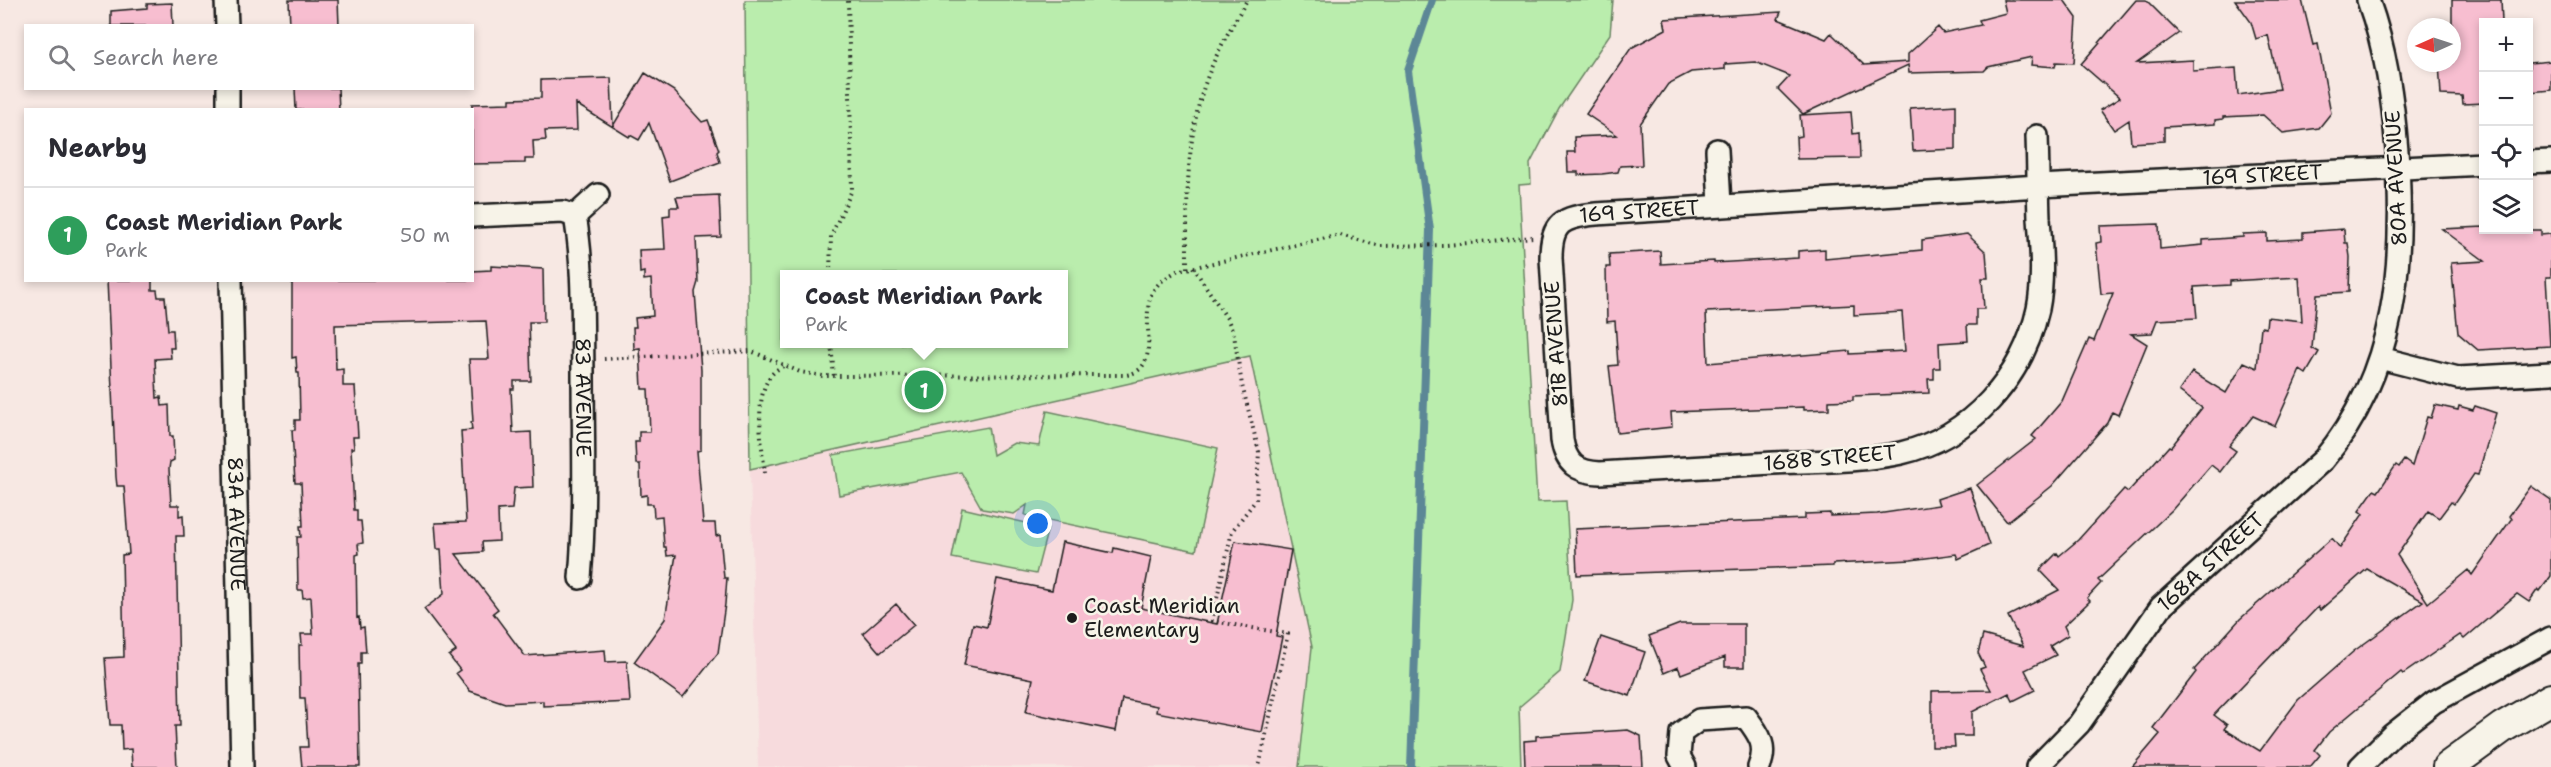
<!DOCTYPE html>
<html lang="en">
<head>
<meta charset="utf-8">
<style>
  :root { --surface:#fff; --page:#f2f2f3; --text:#2b2b33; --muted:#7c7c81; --line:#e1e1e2; --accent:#1c1c1c }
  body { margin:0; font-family:"Shantell Sans",sans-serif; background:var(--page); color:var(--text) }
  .controls { position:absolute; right:18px; top:18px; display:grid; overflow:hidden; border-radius:0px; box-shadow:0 3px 9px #0003 }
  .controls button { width:54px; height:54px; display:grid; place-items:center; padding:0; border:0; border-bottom:2px solid var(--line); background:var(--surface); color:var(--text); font:30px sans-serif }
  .compass { position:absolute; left:2407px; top:18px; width:54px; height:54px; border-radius:50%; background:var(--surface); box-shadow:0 3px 9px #0003; rotate:267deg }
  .you { position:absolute; left:1038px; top:524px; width:21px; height:21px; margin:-15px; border:4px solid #fff; border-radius:50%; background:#1a73e8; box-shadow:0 0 0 9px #1a73e833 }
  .badge { display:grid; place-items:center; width:39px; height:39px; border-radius:50%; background:var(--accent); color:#fff; font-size:20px; font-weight:700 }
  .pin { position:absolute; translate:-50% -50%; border:3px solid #fff; box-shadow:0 2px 6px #0006 }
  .popup { position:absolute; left:780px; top:270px; width:288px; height:78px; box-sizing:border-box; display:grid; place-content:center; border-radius:0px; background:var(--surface); filter:drop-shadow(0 2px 4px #0005); font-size:20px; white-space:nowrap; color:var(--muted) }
  .popup b { font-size:22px; color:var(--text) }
  .popup::after { content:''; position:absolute; left:50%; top:100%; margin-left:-12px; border:12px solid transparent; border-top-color:var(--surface) }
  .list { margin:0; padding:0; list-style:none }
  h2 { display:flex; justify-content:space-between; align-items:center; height:78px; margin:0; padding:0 24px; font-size:26px }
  h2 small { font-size:20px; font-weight:400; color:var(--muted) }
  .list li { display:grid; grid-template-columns:39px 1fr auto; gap:18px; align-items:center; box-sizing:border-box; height:96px; padding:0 24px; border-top:2px solid var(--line) }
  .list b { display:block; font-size:22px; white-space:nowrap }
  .list p { margin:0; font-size:20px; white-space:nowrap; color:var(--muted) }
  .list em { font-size:20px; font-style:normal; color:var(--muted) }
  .icon { flex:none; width:33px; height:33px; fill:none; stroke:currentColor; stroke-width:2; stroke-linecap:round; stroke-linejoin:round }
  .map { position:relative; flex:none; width:2551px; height:767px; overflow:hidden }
  .search { position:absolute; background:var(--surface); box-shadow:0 3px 9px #0003; left:24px; top:24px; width:450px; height:66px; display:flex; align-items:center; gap:15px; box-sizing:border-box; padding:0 21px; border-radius:0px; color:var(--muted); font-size:22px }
  .panel { position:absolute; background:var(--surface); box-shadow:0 3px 9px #0003; left:24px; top:108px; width:450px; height:174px; border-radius:0px }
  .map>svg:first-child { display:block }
  .built { fill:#f7dbdd }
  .green { fill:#baedad; stroke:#6b8464; stroke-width:1.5; fill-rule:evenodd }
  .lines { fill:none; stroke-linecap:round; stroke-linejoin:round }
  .stream { stroke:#5c8796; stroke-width:8 }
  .building { fill:#f7bed0; stroke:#1c1c1c; stroke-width:1.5; fill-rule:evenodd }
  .minor-casing { stroke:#1c1c1c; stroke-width:26 }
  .secondary-casing { stroke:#1c1c1c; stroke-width:34 }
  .path { stroke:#1c1c1c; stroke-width:4; stroke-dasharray:1.5 4.5; stroke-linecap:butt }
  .minor { stroke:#f7f3e8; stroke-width:21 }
  .secondary { stroke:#f7f3e8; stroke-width:30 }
  .poi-dot { fill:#1c1c1c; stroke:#f7f3e8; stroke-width:2 }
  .labels { text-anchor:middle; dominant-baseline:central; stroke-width:5; stroke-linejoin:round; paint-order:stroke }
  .street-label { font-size:21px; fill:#1c1c1c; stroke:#f7f3e8 }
  .poi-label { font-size:21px; fill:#1c1c1c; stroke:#f7f3e8; text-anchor:start }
</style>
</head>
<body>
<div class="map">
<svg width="2551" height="767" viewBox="0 0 2551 767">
  <rect width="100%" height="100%" fill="#f7e8e3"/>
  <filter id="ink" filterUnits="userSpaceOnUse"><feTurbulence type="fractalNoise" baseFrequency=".0167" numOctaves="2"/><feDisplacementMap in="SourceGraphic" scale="12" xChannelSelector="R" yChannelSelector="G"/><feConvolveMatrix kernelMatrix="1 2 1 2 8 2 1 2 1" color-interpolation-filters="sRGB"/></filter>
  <g filter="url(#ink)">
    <path class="built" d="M1386,325L1391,767H758L750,469Z"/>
    <path class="green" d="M745,0H1613L1610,34L1559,109L1530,164L1531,184L1519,185L1537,502L1566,501L1572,600L1560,672L1519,707L1521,767H1299L1312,647L1250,356L750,469ZM784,274H1064V344H784Z
      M1047,411L1218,448L1196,551L1025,515L1027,505L1014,514L982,509L961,472L839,495L833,455L988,427L993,455L1014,443L1039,446Z
      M962,508L1048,528L1036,574L952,558Z"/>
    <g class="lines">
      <path class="stream" d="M1411,767L1430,230L1408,71L1432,0"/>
    </g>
    <path class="building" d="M289,0H338L339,26H290Z
      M2003,0H2064L2077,18L2074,63L2056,62L2055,67L2031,65L2032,57L1988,67L1984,71L1909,73L1908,65L1803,114L1778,89L1790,76L1755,62L1725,64V69L1691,72L1668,84L1640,124L1642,165L1620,166L1618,172L1602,174L1578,175V172H1568L1567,152H1575L1574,137L1617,135L1586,114L1631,48L1666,29L1664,19L1781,12L1778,19L1826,39L1831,33L1864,65L1908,62V54L1938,27L1943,33L1981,25L1979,20L2006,13Z
      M2136,0H2146L2179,33L2137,63L2193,60V71L2236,68L2238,95L2280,89L2268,35L2256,39L2251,22L2235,0H2302L2313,45L2318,44L2331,113L2319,128L2283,133L2263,115L2223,117V119L2215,120V124L2164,127V141L2131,143L2129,120L2114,130L2100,110L2120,98L2081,64Z
      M2452,0H2501L2502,22H2484V103L2463,104L2462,96L2441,95L2439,63H2452Z
      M172,3L173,26H111V11L147,8V4Z
      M2551,61V90L2529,92V63Z
      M645,73L674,91L702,122L708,120L719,150L717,152L720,162L670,181L649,123L639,140L630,135L629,137L576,104L577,130L545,131L546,140L533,141L534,159H525V163L472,164V104L510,103V99L541,98V80L611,78L613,126Z
      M295,88H338L339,110H296Z
      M1956,105V149L1913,151L1910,108Z
      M1851,112L1853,134L1859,133L1860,158L1797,159L1796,137L1802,136L1800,115Z
      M719,195L721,237L696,238L698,282L695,292L701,370V450L697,451L703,523H715L716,536L720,535L724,578H727L725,604L718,653L683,697L634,662L665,619L676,555L667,556L666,547H664L662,516L654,517L653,504H647V495L641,496L640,464H636L635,442H639V432H650L648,389H642L640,348L634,349L633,327H636L635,318L653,316L651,279L644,280V272L640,273L639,250L665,249L663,216L670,215V207H679L676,197Z
      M2159,224L2160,249L2203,245V240L2243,237V234L2267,233V241L2303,239V232L2344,229L2345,243H2348L2350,257L2349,292L2317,294L2312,348L2319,352L2306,374L2300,370L2275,426L2253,416L2229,446L2236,451L2220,472L2211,465L2172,510L2098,580L2101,583L2087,598L2090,601L2064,626L2068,635L2050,646L2056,655L2025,670L2035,690L2013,701L2009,693L1972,712V736H1954L1955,747H1932V691L1991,690L1980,669L1985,667L1978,653L1983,635L2023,646L2008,616L2059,590L2040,570L2057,553L2059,556L2078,540L2124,489L2128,492L2169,446L2171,447L2202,408L2179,391L2192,372L2226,393L2244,362L2257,368L2261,327L2266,328L2267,317L2302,321L2299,277L2230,281V285L2194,287L2197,318L2157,320L2152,333L2131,334L2147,344L2118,415L2112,412L2107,423L2052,486L2007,522L1977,485L2036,439L2032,436L2062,401L2089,339L2094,341L2113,293L2101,294L2096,243L2101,242L2100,226Z
      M2484,227V230H2541V235L2551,234V277H2546L2550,346L2478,350L2458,333L2451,263L2485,261L2442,229Z
      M1967,234L1986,252L1988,278H1982L1984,309H1976V325H1967L1968,341L1939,343L1940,368H1934V379H1928L1929,393L1853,396V400L1829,401V409L1804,410V407L1671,412L1672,427L1617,433L1609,366L1618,365L1615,321L1607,322L1606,267H1610L1609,254L1660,251L1661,264L1714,261V263L1798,258V251L1825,249V259L1922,250V240ZM1854,305V315L1902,312L1905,351L1850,354V351L1708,363L1706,312Z
      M491,266L543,269L544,322H529L531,381H514V389H511L513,433L531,432L533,487L514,488L512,509L498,510L499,541L482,542L483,552L456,554L498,609L493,613L525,656L605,650L606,662L627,661L630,702L543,706V701L505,703L470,691L456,673L460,670L449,656L456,651L424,609L444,594L441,549H437L435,523L466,522L461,431L472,430L471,422H473L469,359H489L486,321L335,325L336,370L343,369V386H355L358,437H353L354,448H351L354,510H357V521H361L363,543L358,544L359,554L356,555L357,618L359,617L360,628L364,627L366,652H361V664H358L360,767H302L300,747H308L305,698H300L299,645H302L301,634H313L311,597L303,598L302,590H298L297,537H301L300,526H303L301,483H295L292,430H295V420H300L299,373H297L296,357L292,358V280H472V271L491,270Z
      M107,280H152V290H157L158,297H165L168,330H173L174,348H170L171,358L155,359L157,398L161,397L162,406L169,405L170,436H173L174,460L170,462L169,469L171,505H179V516L183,515L184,536H176L180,726H175L177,767H132L131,749L122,750L121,725H110L105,658L124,657L122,555L129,554L124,486H117L116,477Z
      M2435,405L2458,410L2459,406L2473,410L2475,406L2496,413L2478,475L2474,474L2454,504L2451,502L2439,518L2428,511L2397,555L2428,603L2468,570L2472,575L2512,518L2509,516L2531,486L2551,500V576L2540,591L2538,589L2529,602L2517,594L2464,639L2460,635L2403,674L2401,672L2329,732L2315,750L2320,755L2310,767H2132L2160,734L2153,728L2196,672L2194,670L2240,619L2332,538L2340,548L2363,514L2359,511L2374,490L2378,492L2396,465L2399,467L2404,460L2412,466L2427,417L2431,418ZM2367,569L2423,601L2354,651L2298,700L2260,751L2224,729L2227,725L2214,715L2318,607L2320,610Z
      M1970,488L1989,545L1958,559L1956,554L1911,560L1833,564V566L1577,575L1575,529L1805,519V514L1830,513V516L1877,514L1939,505L1937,499Z
      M1235,541L1291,550L1276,636L1282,637L1262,732L1156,712L1157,706L1122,699L1116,731L1026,712L1033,679L964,665L973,624L987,627L997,579L1052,590L1062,542L1113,553L1114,548L1151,557L1141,608L1217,624Z
      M896,604L914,625L880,653L863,633Z
      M1680,624H1744V667H1725V657L1681,674L1678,667L1664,673L1649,636Z
      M1601,637L1645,652L1630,696L1585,681Z
      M1628,730L1641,736L1643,767H1525L1524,741L1536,740V736Z"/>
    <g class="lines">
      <defs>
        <g id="minor">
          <path d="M226,0L227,26"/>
          <path d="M228,88V110"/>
          <path id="s1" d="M2037,136C2038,164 2038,191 2039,218C2041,248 2044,279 2038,309C2023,377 1971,437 1901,453C1859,462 1815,461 1773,463C1716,466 1658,470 1600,473C1577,472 1566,464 1562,440L1551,258C1551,222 1563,217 1596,214L2039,186L2484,164"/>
          <path d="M1717,150L1720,205"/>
          <path d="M2528,162L2551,161"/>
          <path d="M472,216L563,212L575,216"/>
          <path id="s2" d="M575,216C584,267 582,320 583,372C583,440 586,509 580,578"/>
          <path d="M575,216L598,195"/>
          <path id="s3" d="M231,280L242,767"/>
          <path d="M2380,358L2458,378L2551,373"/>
          <path d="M1685,767L1679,756L1681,733L1699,720L1746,717C1759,734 1768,746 1759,767"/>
          <path id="s4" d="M2037,767L2079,724L2161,607L2323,460C2397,372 2405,261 2397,151C2393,99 2386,50 2368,0"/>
          <path d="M2360,767L2392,735L2434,702L2551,638"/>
        </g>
        <path id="secondary" d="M2448,767L2503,727L2551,699"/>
      </defs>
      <use href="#minor" class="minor-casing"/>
      <use href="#secondary" class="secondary-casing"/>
      <path class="path" d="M1193,267L1228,320L1234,335L1242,385L1259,452L1256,500L1232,531L1212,621L1288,634L1259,767
        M1187,268C1187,209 1185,147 1203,90C1213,58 1230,29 1247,0
        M830,274L831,236L852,190L848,0
        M831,344L834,377
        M604,359L751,351L800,372L823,376L1126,375C1164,369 1139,319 1152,293C1157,283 1167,277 1177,271L1340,235L1380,246L1447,245L1533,237
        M765,473C762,443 749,379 784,366"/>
      <use href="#minor" class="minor"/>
      <use href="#secondary" class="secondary"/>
    </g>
  </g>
  <circle class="poi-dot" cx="1072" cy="618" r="6"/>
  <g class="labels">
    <g class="street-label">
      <text stroke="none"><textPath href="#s1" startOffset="1664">169 STREET</textPath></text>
      <text transform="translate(2396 178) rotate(-93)">80A AVENUE</text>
      <text stroke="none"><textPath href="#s1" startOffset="1040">169 STREET</textPath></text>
      <text transform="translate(1556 344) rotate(-94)">81B AVENUE</text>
      <text stroke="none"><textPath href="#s2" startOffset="182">83 AVENUE</textPath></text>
      <text transform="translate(1830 458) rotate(-5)">168B STREET</text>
      <text stroke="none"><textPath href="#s3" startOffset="244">83A AVENUE</textPath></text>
      <text stroke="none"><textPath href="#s4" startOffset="270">168A STREET</textPath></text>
    </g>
    <g class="poi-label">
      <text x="1084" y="606">Coast Meridian<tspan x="1084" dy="24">Elementary</tspan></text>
    </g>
  </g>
</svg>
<div class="controls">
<button>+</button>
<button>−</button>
<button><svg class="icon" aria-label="locate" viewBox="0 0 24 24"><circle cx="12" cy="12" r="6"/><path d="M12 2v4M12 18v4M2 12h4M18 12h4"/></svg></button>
<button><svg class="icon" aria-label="layers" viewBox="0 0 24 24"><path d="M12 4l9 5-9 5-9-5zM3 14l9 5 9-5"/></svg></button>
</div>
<svg class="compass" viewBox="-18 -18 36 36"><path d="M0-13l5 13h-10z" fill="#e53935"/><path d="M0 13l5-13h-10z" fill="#7c7c81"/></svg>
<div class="you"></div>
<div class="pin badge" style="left:924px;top:390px;background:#2e9e5b">1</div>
<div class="popup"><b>Coast Meridian Park</b>Park</div>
<div class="search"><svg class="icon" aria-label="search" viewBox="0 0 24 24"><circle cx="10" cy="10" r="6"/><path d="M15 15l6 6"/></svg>Search here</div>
<section class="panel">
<h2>Nearby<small></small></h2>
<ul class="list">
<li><span class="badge" style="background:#2e9e5b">1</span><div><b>Coast Meridian Park</b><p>Park</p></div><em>50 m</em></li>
</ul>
</section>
</div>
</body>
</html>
